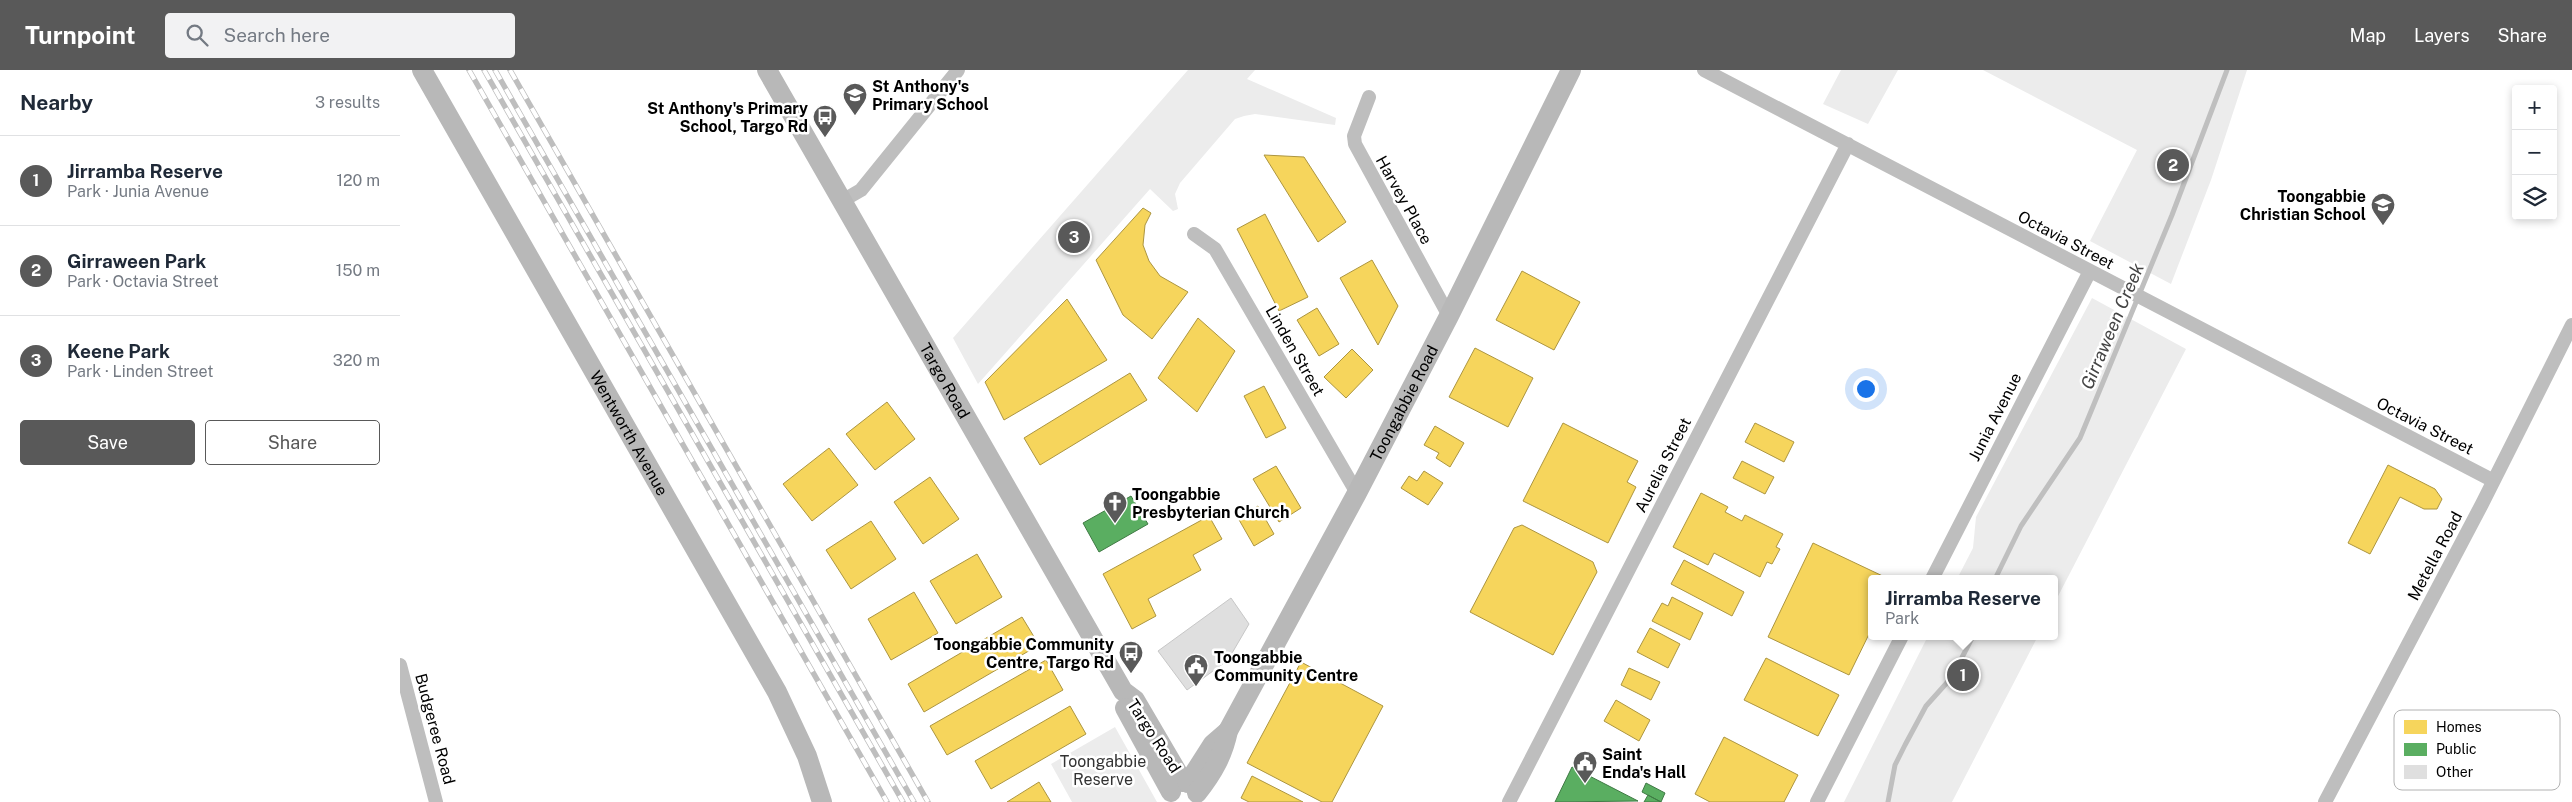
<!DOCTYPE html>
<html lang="en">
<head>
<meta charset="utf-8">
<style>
  :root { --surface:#fff; --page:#f2f2f3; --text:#1f2937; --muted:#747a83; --line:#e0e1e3; --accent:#595959 }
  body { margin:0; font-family:"Public Sans",sans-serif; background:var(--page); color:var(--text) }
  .controls { position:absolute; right:15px; top:15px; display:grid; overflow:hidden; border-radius:5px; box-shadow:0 2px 8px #0003 }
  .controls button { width:45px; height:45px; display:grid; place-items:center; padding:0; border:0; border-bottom:1px solid var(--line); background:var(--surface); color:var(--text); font:25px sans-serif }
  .you { position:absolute; left:1465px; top:318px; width:18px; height:18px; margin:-12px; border:4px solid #fff; border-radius:50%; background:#1a73e8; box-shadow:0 0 0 8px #1a73e833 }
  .badge { display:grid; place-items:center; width:32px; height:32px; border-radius:50%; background:var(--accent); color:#fff; font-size:16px; font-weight:700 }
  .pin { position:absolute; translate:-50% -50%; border:2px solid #fff; box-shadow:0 1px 5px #0006 }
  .popup { position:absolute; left:1468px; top:505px; width:190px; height:65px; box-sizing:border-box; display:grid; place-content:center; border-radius:5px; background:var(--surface); filter:drop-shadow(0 1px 4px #0005); font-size:16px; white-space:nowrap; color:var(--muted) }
  .popup b { font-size:19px; color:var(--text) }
  .popup::after { content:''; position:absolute; left:50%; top:100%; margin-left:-10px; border:10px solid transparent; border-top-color:var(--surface) }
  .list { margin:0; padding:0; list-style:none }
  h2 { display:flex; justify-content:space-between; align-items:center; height:65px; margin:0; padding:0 20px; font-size:21px }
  h2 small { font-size:16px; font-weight:400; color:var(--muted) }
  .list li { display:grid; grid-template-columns:32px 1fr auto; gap:15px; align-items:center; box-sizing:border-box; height:90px; padding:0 20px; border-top:1px solid var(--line) }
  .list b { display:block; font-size:19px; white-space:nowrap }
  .list p { margin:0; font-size:16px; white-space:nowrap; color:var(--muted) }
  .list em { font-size:16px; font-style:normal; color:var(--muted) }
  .actions { display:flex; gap:10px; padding:15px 20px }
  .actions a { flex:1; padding:11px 0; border:1px solid var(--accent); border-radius:5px; text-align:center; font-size:18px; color:var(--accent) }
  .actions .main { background:var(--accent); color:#fff }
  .icon { flex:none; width:28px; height:28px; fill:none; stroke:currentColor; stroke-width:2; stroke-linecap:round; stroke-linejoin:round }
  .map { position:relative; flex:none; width:2172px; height:732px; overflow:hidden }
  header { display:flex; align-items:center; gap:30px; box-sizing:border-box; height:70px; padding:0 25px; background:var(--accent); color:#fff }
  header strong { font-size:24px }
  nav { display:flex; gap:28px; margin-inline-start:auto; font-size:18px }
  .search { width:350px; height:45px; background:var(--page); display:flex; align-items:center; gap:12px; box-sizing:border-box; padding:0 18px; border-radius:5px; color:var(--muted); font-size:19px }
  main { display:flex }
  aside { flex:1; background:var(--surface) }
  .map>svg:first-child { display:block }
  .green { fill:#ececec }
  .homes { fill:#f6d55c; stroke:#ac9540 }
  .public { fill:#5aae61; stroke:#3f7a44 }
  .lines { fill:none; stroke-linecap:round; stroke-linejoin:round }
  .stream { stroke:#bfbfbf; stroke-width:5 }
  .building { fill:#dfdfdf; stroke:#c7c7c7 }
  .street { stroke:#bebebe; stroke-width:14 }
  .secondary { stroke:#b8b8b8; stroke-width:20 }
  .rail-casing { stroke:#bebebe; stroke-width:5.5 }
  .rail { stroke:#fff; stroke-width:4; stroke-dasharray:11; stroke-linecap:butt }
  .labels { text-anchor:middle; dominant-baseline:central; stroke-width:5; stroke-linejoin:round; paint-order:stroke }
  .poi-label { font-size:16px; font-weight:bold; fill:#000; stroke:#fff; text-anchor:start }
  .street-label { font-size:16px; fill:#000; stroke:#fff }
  .park-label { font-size:16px; fill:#333; stroke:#fff }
  .water-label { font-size:18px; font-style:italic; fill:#444; stroke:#fff }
  .key { fill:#fff; stroke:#b2b2b2; stroke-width:1 }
  .key-label { font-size:14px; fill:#000 }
</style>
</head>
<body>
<header>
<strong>Turnpoint</strong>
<div class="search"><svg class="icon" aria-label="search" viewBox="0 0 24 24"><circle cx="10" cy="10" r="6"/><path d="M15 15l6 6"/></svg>Search here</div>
<nav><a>Map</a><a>Layers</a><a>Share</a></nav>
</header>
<main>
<aside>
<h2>Nearby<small>3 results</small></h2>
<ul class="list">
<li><span class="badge">1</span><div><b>Jirramba Reserve</b><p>Park · Junia Avenue</p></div><em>120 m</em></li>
<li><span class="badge">2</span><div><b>Girraween Park</b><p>Park · Octavia Street</p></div><em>150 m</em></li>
<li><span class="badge">3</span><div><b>Keene Park</b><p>Park · Linden Street</p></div><em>320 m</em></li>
</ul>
<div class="actions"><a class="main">Save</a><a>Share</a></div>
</aside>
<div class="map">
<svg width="2172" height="732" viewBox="0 0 2172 732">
  <rect width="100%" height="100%" fill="#fff"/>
  <path class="green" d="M788,0H855L847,9L936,48L935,55L855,44L844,46L835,49L780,113L775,124L778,139L773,141L750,119L578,314L553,268Z
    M1441,0H1498L1468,54L1423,34Z
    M1583,0H1847L1811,110L1771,214L1690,171L1737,80Z
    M1692,228L1786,279L1654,534V509H1557L1573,478L1576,447Z
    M1528,566H1638L1552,732H1444Z
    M715,657L757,732H672L651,694Z"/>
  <path class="homes" d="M864,85L904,87L946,152L918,172Z
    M743,138L751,143L745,155L743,175L749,191L760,206L788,222L752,269L723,245L696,190Z
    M865,144L908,227L879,241L837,159Z
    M972,190L998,236L978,275L940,208Z
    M1122,201L1180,232L1154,280L1096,250Z
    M667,229L707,290L604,350L585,312Z
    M917,238L939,274L919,286L897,250Z
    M798,248L835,281L797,342L758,308Z
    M1075,278L1133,308L1108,357L1049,327Z
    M952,279L973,300L946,328L924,307Z
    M730,303L747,330L640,395L624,368Z
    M864,316L886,358L866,368L844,326Z
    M487,332L515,369L475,400L446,364Z
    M1163,353L1238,391L1227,412L1236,417L1208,473L1123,431Z
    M1355,353L1394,372L1384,392L1345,372Z
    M1035,356L1064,373L1050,397L1036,388L1039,383L1024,375Z
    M429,378L458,415L412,451L383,414Z
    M1342,391L1374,407L1365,424L1333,408Z
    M1988,395L2035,419L2042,429L2037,439H2024L2000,427L1970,484L1948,473Z
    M876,396L901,438L879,452L853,409Z
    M1024,401L1043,413L1028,435L1001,418L1009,406L1017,411Z
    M530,407L559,449L523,474L494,432Z
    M1301,423L1328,437L1325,442L1342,451L1345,445L1383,464L1376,477L1380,479L1372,494L1367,492L1360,507L1314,483L1308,495L1273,477Z
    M858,436L874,464L854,476L838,448Z
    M809,446L822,469L793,485L801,500L748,529L756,546L732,559L703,504Z
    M471,451L496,489L451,519L426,480Z
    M1122,455L1193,492L1197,502L1153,585L1070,542L1114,458Z
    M1413,473L1489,509H1472V558L1449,605L1368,567Z
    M577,484L602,527L556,554L530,511Z
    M1284,490L1344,522L1332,546L1271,514Z
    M514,522L538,563L491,590L468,549Z
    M1272,527L1303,543L1290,570L1252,551L1262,533L1268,536Z
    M622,547L639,575L524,642L508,614Z
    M1250,558L1280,574L1268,598L1237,582Z
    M1366,588L1439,625L1418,666L1344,630Z
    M646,590L663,620L547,685L530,656Z
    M901,592L983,636L932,732H922L847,693Z
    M1229,598L1260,612L1251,630L1221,615Z
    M1216,630L1250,650L1239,671L1204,651Z
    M670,636L686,664L591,719L575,691Z
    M1324,667L1398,705L1384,732H1310L1295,724Z
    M852,706L903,732H849L841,728Z
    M639,712L651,732H607Z"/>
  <path class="public" d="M731,426L748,454L699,482L683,453Z
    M1172,697L1238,731L1155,732Z
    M1246,713L1265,723L1261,732L1242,722Z
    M1248,725L1261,732H1244Z"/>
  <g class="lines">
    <path class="stream" d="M1595,509L1621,456L1680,368L1772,145L1827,0
      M1488,732L1495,695L1505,675L1526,636L1552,607L1573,566"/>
  </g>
  <path class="building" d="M831,528L849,554L828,590L787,620L758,581Z"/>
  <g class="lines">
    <path class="street" d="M1304,0L2092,410
      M969,27L954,66L955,74L1049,246
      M442,131L461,120L558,0
      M794,164L815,179L957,423
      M1532,509L1690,201
      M0,595L36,732
      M1109,732L1448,74
      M1417,732L1502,566
      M1925,732L2082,434L2172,255"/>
    <g class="secondary">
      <path id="s1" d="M22,0L377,622L407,686L422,732"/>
      <path id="s2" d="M367,0L723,621L735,630L783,712"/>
      <path d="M725,638L771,722"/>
      <path d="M788,713L813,674L828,661"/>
      <path id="s3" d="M797,723C813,703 823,685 828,661L957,423L1049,246L1171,0"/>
    </g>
    <defs>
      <path id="rail" d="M69,0L487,732
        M84,0L503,732
        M95,0L514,732
        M110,0L528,732"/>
    </defs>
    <use href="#rail" class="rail-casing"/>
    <use href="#rail" class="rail"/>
  </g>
  <defs>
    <symbol id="school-pin" viewBox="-11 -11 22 30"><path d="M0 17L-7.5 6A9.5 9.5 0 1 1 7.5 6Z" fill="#595959" stroke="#fff"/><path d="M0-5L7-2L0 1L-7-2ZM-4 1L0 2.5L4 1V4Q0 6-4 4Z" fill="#fff"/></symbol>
    <symbol id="bus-pin" viewBox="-11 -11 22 30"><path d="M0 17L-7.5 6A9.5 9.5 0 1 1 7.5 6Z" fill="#595959" stroke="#fff"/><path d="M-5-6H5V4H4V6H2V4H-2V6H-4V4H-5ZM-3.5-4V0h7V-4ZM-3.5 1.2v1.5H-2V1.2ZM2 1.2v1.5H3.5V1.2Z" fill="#fff"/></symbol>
    <symbol id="church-pin" viewBox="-11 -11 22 30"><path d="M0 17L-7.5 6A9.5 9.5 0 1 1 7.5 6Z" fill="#595959" stroke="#fff"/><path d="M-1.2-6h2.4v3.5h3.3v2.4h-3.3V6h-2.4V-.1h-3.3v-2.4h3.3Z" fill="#fff"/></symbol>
    <symbol id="civic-pin" viewBox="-11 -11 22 30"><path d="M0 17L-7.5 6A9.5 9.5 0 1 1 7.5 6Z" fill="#595959" stroke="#fff"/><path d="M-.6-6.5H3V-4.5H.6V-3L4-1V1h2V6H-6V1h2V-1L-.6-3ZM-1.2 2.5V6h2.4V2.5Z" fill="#fff"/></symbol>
  </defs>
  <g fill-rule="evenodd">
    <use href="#school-pin" x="441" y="11" width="28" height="38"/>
    <use href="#bus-pin" x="411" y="33" width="28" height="38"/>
    <use href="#school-pin" x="1969" y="121" width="28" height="38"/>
    <use href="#church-pin" x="701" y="419" width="28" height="38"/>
    <use href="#bus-pin" x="717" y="569" width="28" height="38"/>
    <use href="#civic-pin" x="782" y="582" width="28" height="38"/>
    <use href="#civic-pin" x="1171" y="679" width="28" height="38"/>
  </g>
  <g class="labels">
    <g class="poi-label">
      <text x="472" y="16">St Anthony's<tspan x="472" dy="18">Primary School</tspan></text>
      <text x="408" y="38" text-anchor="end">St Anthony's Primary<tspan x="408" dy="18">School, Targo Rd</tspan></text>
      <text x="1966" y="126" text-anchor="end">Toongabbie<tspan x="1966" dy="18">Christian School</tspan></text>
      <text x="732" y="424">Toongabbie<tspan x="732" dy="18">Presbyterian Church</tspan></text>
      <text x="714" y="574" text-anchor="end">Toongabbie Community<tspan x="714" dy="18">Centre, Targo Rd</tspan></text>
      <text x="814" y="587">Toongabbie<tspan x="814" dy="18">Community Centre</tspan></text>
      <text x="1202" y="684">Saint<tspan x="1202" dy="18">Enda's Hall</tspan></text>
    </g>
    <g class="street-label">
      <text transform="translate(1004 130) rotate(61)">Harvey Place</text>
      <text transform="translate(1666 170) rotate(28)">Octavia Street</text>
      <text transform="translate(895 281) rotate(60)">Linden Street</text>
      <text stroke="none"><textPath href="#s2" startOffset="358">Targo Road</textPath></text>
      <text stroke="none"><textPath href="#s3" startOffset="442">Toongabbie Road</textPath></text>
      <text transform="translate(1595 347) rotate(-63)">Junia Avenue</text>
      <text transform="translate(2025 356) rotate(27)">Octavia Street</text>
      <text stroke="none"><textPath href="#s1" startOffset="418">Wentworth Avenue</textPath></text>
      <text transform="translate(1263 395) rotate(-63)">Aurelia Street</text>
      <text transform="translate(2035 486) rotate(-62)">Metella Road</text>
      <text transform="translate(35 659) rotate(75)">Budgeree Road</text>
      <text transform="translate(754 666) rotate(57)">Targo Road</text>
    </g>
    <g class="park-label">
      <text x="703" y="691">Toongabbie<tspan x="703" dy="18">Reserve</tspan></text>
    </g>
    <g class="water-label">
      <text transform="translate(1712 256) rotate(-67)">Girraween Creek</text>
    </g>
  </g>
  <rect x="1994" y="640" width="166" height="80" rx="8" class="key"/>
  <rect x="2004" y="650" width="23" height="14" fill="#f6d55c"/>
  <rect x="2004" y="673" width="23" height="13" fill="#5aae61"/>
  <rect x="2004" y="695" width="23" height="14" fill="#dfdfdf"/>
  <g class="key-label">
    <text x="2036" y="662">Homes</text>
    <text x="2036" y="684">Public</text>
    <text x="2036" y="707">Other</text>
  </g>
</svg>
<div class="controls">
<button>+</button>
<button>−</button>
<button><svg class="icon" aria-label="layers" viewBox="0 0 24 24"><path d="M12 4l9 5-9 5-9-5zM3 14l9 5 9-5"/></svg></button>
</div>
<div class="you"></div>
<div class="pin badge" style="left:1563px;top:605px">1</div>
<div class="popup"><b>Jirramba Reserve</b>Park</div>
<div class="pin badge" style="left:1773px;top:95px">2</div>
<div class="pin badge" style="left:674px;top:167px">3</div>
</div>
</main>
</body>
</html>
